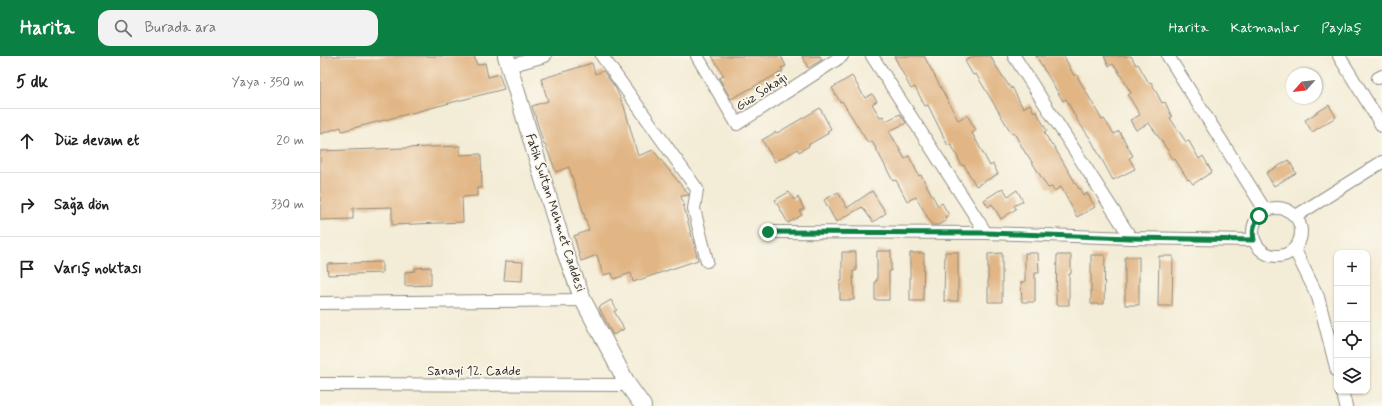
<!DOCTYPE html>
<html lang="tr">
<head>
<meta charset="utf-8">
<style>
  :root { --surface:#fff; --page:#f2f2f2; --text:#202124; --muted:#757577; --line:#e0e0e0; --accent:#0b8043 }
  body { margin:0; font-family:Mynerve,sans-serif; background:var(--page); color:var(--text) }
  .controls { position:absolute; right:12px; bottom:12px; display:grid; overflow:hidden; border-radius:8px; box-shadow:0 1px 3px #0004 }
  .controls button { width:36px; height:36px; display:grid; place-items:center; padding:0; border:0; border-bottom:1px solid var(--line); background:var(--surface); color:var(--text); font:20px sans-serif }
  .compass { position:absolute; left:966px; top:12px; width:36px; height:36px; border-radius:50%; background:var(--surface); box-shadow:0 1px 3px #0004; rotate:243deg }
  .stop { position:absolute; width:12px; height:12px; margin:-9px; border:3px solid #0b8043; border-radius:50%; background:#fff }
  .stop.end { background:#0b8043; border-color:#fff; box-shadow:0 1px 4px #0008 }
  .list { margin:0; padding:0; list-style:none }
  h2 { display:flex; justify-content:space-between; align-items:center; height:52px; margin:0; padding:0 16px; font-size:17px }
  h2 small { font-size:13px; font-weight:400; color:var(--muted) }
  .list li { display:grid; grid-template-columns:26px 1fr auto; gap:12px; align-items:center; box-sizing:border-box; height:64px; padding:0 16px; border-top:1px solid var(--line) }
  .list b { display:block; font-size:15px; white-space:nowrap }
  .list em { font-size:13px; font-style:normal; color:var(--muted) }
  .icon { flex:none; width:22px; height:22px; fill:none; stroke:currentColor; stroke-width:2; stroke-linecap:round; stroke-linejoin:round }
  .map { position:relative; flex:none; width:1062px; height:350px; overflow:hidden }
  header { display:flex; align-items:center; gap:24px; box-sizing:border-box; height:56px; padding:0 20px; background:var(--accent); color:#fff }
  header strong { font-size:19px }
  nav { display:flex; gap:22px; margin-inline-start:auto; font-size:14px }
  .search { width:280px; height:36px; background:var(--page); display:flex; align-items:center; gap:10px; box-sizing:border-box; padding:0 14px; border-radius:12px; color:var(--muted); font-size:15px }
  main { display:flex }
  aside { flex:1; background:var(--surface) }
  .map>svg:first-child { display:block }
  .building { fill:#e1b584 }
  .lines { fill:none; stroke-linecap:round; stroke-linejoin:round }
  .minor-casing { stroke:#8f8c80; stroke-width:14 }
  .major-casing { stroke:#8f8c80; stroke-width:18 }
  .minor { stroke:#fff; stroke-width:12 }
  .major { stroke:#fff; stroke-width:16 }
  .route { stroke:#0b8043; stroke-width:5 }
  .labels { text-anchor:middle; dominant-baseline:central; stroke-width:3.5; stroke-linejoin:round; paint-order:stroke }
  .street-label { font-size:13px; fill:#2b2b2b; stroke:#fbf7ec }
</style>
</head>
<body>
<header>
<strong>Harita</strong>
<div class="search"><svg class="icon" aria-label="search" viewBox="0 0 24 24"><circle cx="10" cy="10" r="6"/><path d="M15 15l6 6"/></svg>Burada ara</div>
<nav><a>Harita</a><a>Katmanlar</a><a>Paylaş</a></nav>
</header>
<main>
<aside>
<h2>5 dk<small>Yaya · 350 m</small></h2>
<ul class="list">
<li><svg class="icon" aria-label="ahead" viewBox="0 0 24 24"><path d="M12 20V5M6 11l6-6 6 6"/></svg><div><b>Düz devam et</b></div><em>20 m</em></li>
<li><svg class="icon" aria-label="right" viewBox="0 0 24 24"><path d="M7 20v-9h11M14 6l5 5-5 5"/></svg><div><b>Sağa dön</b></div><em>330 m</em></li>
<li><svg class="icon" aria-label="arrive" viewBox="0 0 24 24"><path d="M6 21V4h12l-3 4 3 4H6"/></svg><div><b>Varış noktası</b></div></li>
</ul>
</aside>
<div class="map">
<svg width="1062" height="350" viewBox="0 0 1062 350">
  <rect width="100%" height="100%" fill="#fbf7ec"/>
  <filter id="ink" filterUnits="userSpaceOnUse"><feTurbulence type="fractalNoise" baseFrequency=".025" numOctaves="2"/><feDisplacementMap in="SourceGraphic" scale="8" xChannelSelector="R" yChannelSelector="G"/><feConvolveMatrix kernelMatrix="1 2 1 2 8 2 1 2 1" color-interpolation-filters="sRGB"/></filter>
  <filter id="wash" filterUnits="userSpaceOnUse"><feTurbulence type="fractalNoise" baseFrequency=".012" numOctaves="4" result="noise"/><feDisplacementMap in="SourceGraphic" scale="16" xChannelSelector="R" yChannelSelector="G"/><feGaussianBlur stdDeviation="0.9" result="paint"/><feColorMatrix in="noise" values="0 0 0 0 0 0 0 0 0 0 0 0 0 0 0 0 0 1.4 0 .05"/><feComposite in="paint" operator="in"/></filter>
  <g filter="url(#wash)">
    <rect width="100%" height="100%" fill="#f3ecd6"/>
    <g id="blocks">
      <path class="building" d="M0,0H154L157,9L165,7L168,21L179,18L184,33L22,75L21,71L0,78Z
        M392,0H461L466,10L461,12L463,15L411,43L399,22L404,20Z
        M482,0H500L502,4L488,12Z
        M574,0H604L638,64L647,59L656,74L652,77L670,110L673,108L678,118L656,130L644,109L642,110L631,88L628,90L608,49L605,50L595,31L591,33Z
        M654,0H671L674,7L691,33L692,31L703,52L710,48L714,56L716,55L727,75L724,76L732,90L733,89L759,133L760,132L763,139L767,137L775,151L757,161L741,131L734,135L732,131L728,132L707,98H706L694,77L692,78L656,18L653,19L645,5Z
        M716,0H744L754,20L756,18L782,64L784,63L794,78L799,75L813,100L809,102L815,113L793,124L770,82L757,64L746,43L743,45Z
        M784,0H811L816,9L818,8L829,27L831,26L842,47L845,46L852,61L850,62L866,86L869,85L879,103L883,100L892,116L873,128L869,123L868,124L855,103L853,105L848,96H849L829,67L816,74L810,64L820,59L808,39L811,37L796,11H795L793,8L789,10Z
        M272,7L275,18L283,15L295,31L304,50L318,100L333,94L369,139L361,140L378,204L313,226L311,217L294,223L292,217L283,219L277,199L261,205L254,180L269,174L249,111L236,116L225,88L224,89L212,50L228,45L221,23Z
        M532,20L545,42L552,38L557,45L552,48L560,61L563,60L566,65L580,58L586,67L569,75L585,103L589,100L599,120L601,119L618,150L622,147L629,159L625,161L626,165L618,169H612L596,141L587,145L576,124L573,125L552,85L548,87L522,45L520,46L512,32Z
        M1009,49L1016,61L992,76L985,64Z
        M500,52L511,73L507,75L509,77L488,89L489,90L479,96L478,93L455,106L442,84L456,76L457,77Z
        M140,90V99L161,98L162,132H157V140L142,141L143,166L72,169V151L33,152V163L0,164V95Z
        M969,104L976,117L954,130L946,117Z
        M683,132L688,140L697,134L703,145L694,150L696,153L681,163L672,148L668,151L664,144Z
        M552,135L566,157L553,166L542,151L516,166L504,144L518,136L527,152Z
        M469,136L474,144L478,141L484,153L480,155L482,159L468,167L455,144Z
        M557,195H571V215H569V244H555V225H557Z
        M522,196H536V215H533L534,244H520V225H522Z
        M625,196H638V245H624Z
        M590,197H604L603,245H590Z
        M682,197V246H668V198Z
        M705,197H718L719,217H715V246H702L701,226H705Z
        M737,199H751V218H749V249H736Z
        M771,199H785L784,248H771Z
        M839,200H853L852,250H838Z
        M805,201H819V249H805Z
        M186,205L203,206L202,225L184,224Z
        M62,206V217L8,219L7,208Z
        M111,211V229L85,230V216L95,215V212Z
        M291,244L297,254L294,255L304,273L293,279L279,251Z"/>
    </g>
  </g>
  <g filter="url(#ink)">
    <use href="#blocks" fill-opacity="0" stroke="#8f8c80" stroke-width="1"/>
    <g class="lines">
      <defs>
        <path id="minor" d="M282,0L377,133L374,153L387,205
          M377,0L417,68L522,0
          M552,0L666,177
          M694,0L811,182
          M848,0L945,154
          M1019,0L1062,70
          M189,10L225,0
          M1058,22L1062,20
          M933 176a24 24 0 1 1 48 0a24 24 0 1 1-48 0Z
          M976,160L1062,106
          M448,176L666,177L811,182L934,184
          M975,194L998,241L1017,315
          M0,247L263,244
          M0,328L308,329
          M1022,335L1026,350"/>
        <path id="major" d="M186,0L245,196L263,244L308,329L323,350"/>
      </defs>
      <use href="#minor" class="minor-casing"/>
      <use href="#major" class="major-casing"/>
      <use href="#minor" class="minor"/>
      <use href="#major" class="major"/>
    </g>
  </g>
  <g class="lines" filter="url(#ink)">
    <path class="route" d="M448,176L666,177L811,182L934,184C932,174 934,168 939,160"/>
  </g>
  <g class="labels">
    <g class="street-label">
      <text transform="translate(442 36) rotate(-33)">Güz Sokağı</text>
      <text transform="translate(235 157) rotate(72)">Fatih Sultan Mehmet Caddesi</text>
      <text x="154" y="315">Sanayi 12. Cadde</text>
    </g>
  </g>
</svg>
<div class="controls">
<button>+</button>
<button>−</button>
<button><svg class="icon" aria-label="locate" viewBox="0 0 24 24"><circle cx="12" cy="12" r="6"/><path d="M12 2v4M12 18v4M2 12h4M18 12h4"/></svg></button>
<button><svg class="icon" aria-label="layers" viewBox="0 0 24 24"><path d="M12 4l9 5-9 5-9-5zM3 14l9 5 9-5"/></svg></button>
</div>
<svg class="compass" viewBox="-18 -18 36 36"><path d="M0-13l5 13h-10z" fill="#e53935"/><path d="M0 13l5-13h-10z" fill="#757577"/></svg>
<div class="stop" style="left:939px;top:160px"></div>
<div class="stop end" style="left:448px;top:176px"></div>
</div>
</main>
</body>
</html>
